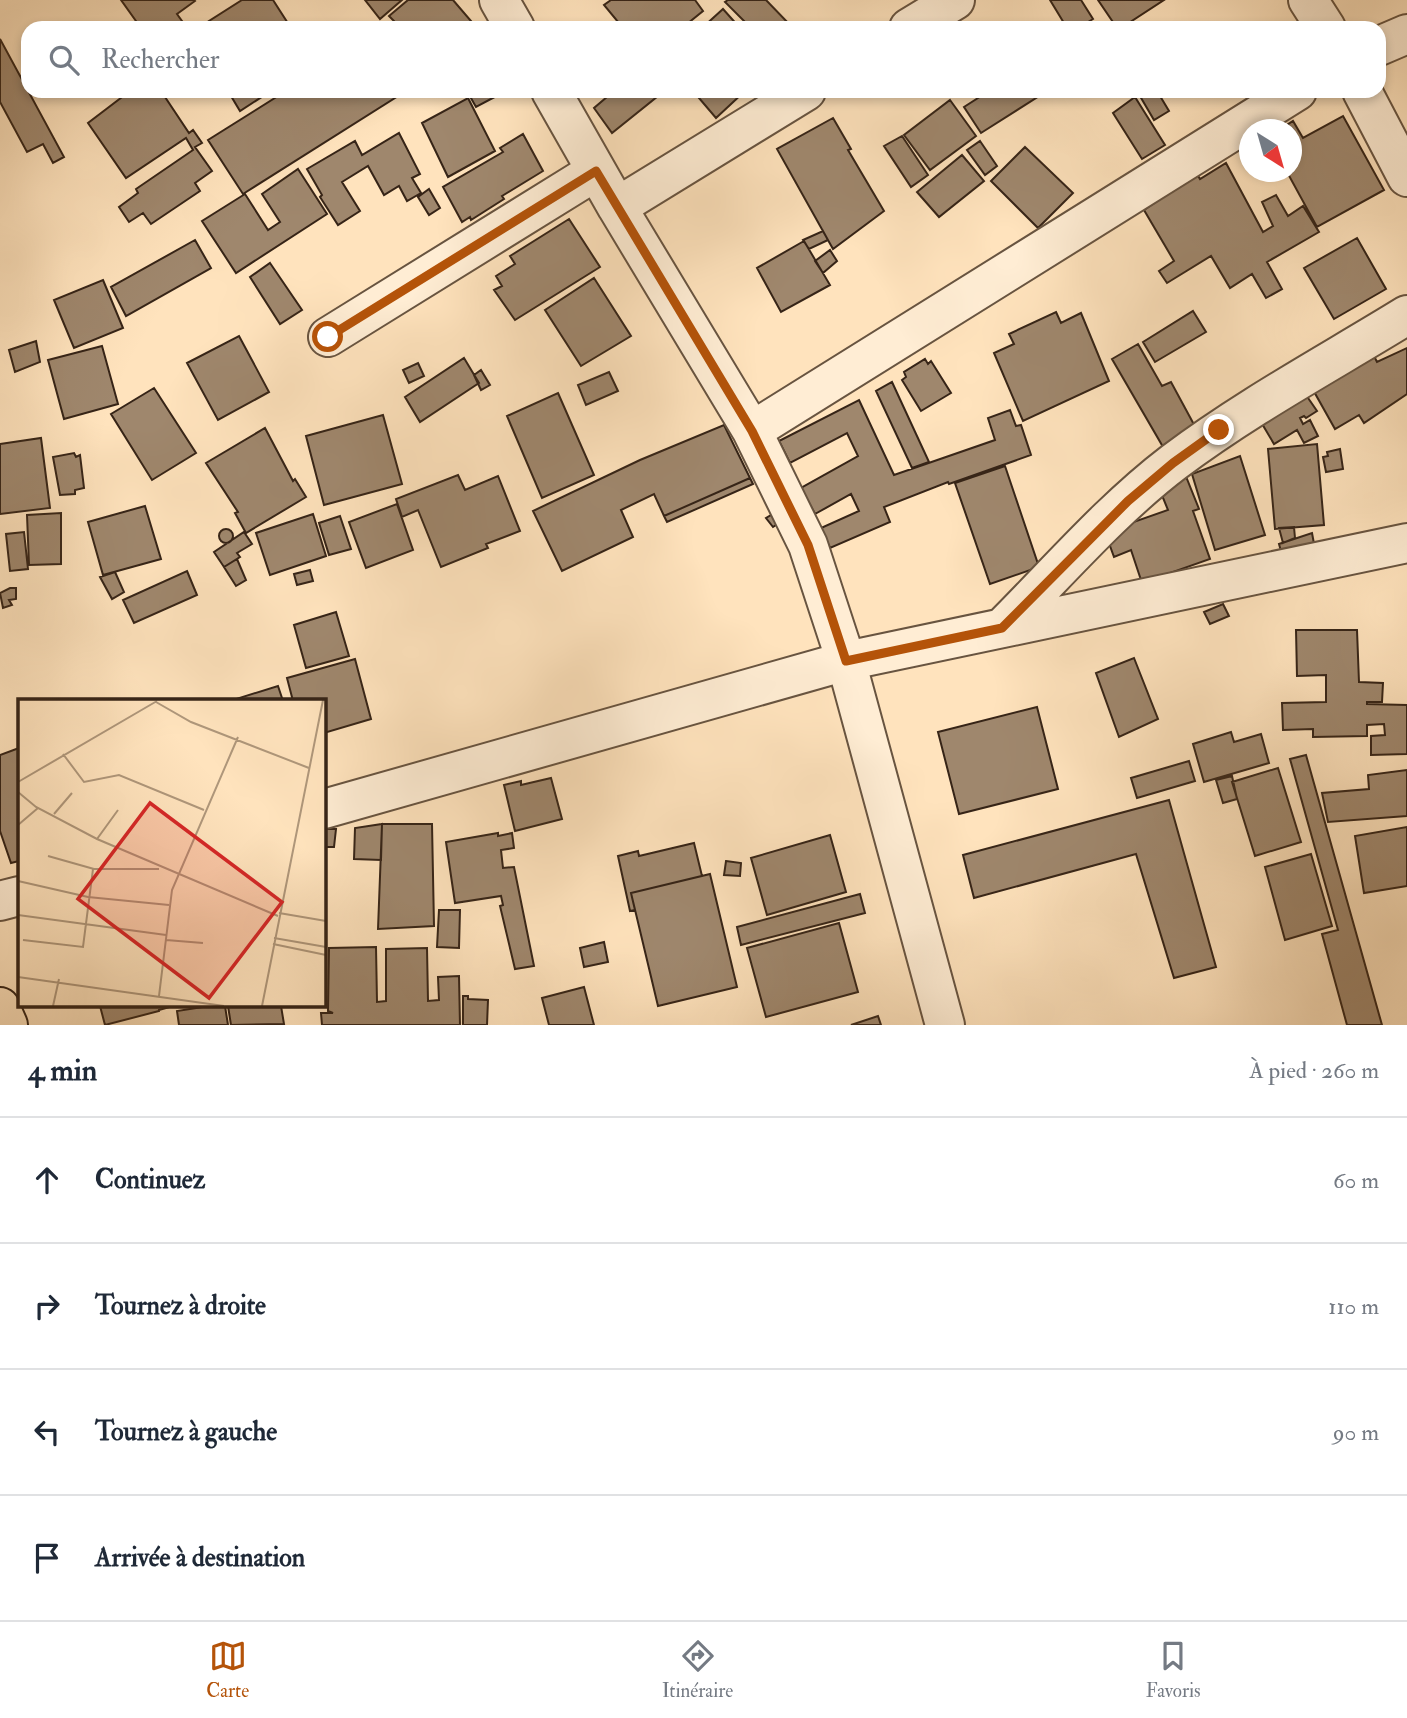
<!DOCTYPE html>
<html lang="fr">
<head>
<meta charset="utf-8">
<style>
  :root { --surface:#fff; --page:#f2f2f3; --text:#1f2937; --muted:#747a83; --line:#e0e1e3; --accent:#b45309 }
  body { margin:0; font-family:"IM FELL Double Pica",serif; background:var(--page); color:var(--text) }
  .compass { position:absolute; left:1239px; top:119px; width:63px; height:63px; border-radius:50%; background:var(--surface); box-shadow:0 4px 10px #0003; rotate:143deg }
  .stop { position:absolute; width:21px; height:21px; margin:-16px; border:5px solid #b45309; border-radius:50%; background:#fff }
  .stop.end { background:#b45309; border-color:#fff; box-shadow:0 2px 7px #0008 }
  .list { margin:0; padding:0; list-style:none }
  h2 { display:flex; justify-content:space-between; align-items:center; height:91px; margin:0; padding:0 28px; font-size:30px }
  h2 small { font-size:23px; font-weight:400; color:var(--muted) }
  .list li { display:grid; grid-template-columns:46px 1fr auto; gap:21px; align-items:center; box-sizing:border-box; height:126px; padding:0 28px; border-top:2px solid var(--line) }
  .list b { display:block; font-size:26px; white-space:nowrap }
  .list em { font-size:23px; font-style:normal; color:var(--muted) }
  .icon { flex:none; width:38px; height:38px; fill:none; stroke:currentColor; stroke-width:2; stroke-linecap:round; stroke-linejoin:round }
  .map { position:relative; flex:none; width:1407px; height:1025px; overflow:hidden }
  .search { position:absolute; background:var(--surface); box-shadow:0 4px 10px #0003; left:21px; right:21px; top:21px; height:77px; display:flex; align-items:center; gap:18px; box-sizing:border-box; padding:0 24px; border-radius:21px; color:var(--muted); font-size:26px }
  .sheet { height:595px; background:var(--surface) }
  nav { display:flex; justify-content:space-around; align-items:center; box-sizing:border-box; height:98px; border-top:2px solid var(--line); background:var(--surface); font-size:19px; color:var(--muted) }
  nav a { display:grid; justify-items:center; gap:4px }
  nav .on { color:var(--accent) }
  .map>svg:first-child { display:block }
  .building { fill:#9f876d; stroke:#362417; stroke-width:2 }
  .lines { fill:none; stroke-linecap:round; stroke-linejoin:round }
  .minor-casing { stroke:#685440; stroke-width:42 }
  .primary-casing { stroke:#362417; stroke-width:42 }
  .minor { stroke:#ffedd4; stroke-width:38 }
  .primary { stroke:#ffe3bd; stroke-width:38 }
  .route { stroke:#b45309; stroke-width:9 }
  .inset-road { fill:none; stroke:#af977b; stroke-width:2 }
  .view { fill:#d62828; fill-opacity:0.15; stroke:#d62828; stroke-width:3.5 }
  .inset-edge { fill:none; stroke:#362417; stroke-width:3.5 }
</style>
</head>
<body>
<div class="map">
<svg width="1407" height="1025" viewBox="0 0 1407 1025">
  <rect width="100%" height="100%" fill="#ffe3bd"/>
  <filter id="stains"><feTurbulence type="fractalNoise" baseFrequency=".00286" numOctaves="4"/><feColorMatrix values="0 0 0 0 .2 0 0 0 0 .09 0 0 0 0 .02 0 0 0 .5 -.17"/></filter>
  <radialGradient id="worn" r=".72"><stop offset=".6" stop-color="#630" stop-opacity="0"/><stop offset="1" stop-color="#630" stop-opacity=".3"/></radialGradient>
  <path class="building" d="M121,0H194L195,1L177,14L187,28H141Z
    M242,0H273L291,28H198Z
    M365,0H402L380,19Z
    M408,0H453L477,28H386L395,22L389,16Z
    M611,0H695L703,11L682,28H623L604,5Z
    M728,0H766L793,28H751L725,2Z
    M1050,0H1081L1093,19L1078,28H1067Z
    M1098,0H1164L1121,28H1117Z
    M723,9L740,28H702Z
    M0,39L64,157L53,163L43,144L27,152L0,102Z
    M130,91H161L189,133L193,130L202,143L195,147L212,171L195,183L200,191L151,224L143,213L129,222L119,207L138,193L136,189L193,150L186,138L126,178L88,123Z
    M228,91H271L240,111Z
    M286,91H406L243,194L208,140Z
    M467,91H506L476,107Z
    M614,91H654L658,96L612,133L594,108Z
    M693,91H745L716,118Z
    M989,91H1047L981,133L964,107Z
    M1137,91H1157L1169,111L1154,120Z
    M1135,97L1165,145L1142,159L1113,113Z
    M468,98L495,151L448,177L422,123Z
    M950,100L976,136L930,170L904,135Z
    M1343,116L1384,190L1317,227L1287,172H1292V130H1279L1293,121L1303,138Z
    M833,118L851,149L848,150L884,211L833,249L777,149Z
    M399,133L420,174L412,178L421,193L407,201L399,186L384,195L368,166L342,182L360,211L338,225L320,197L322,195L307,169L355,141L362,155Z
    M523,134L543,171L502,196L504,199L471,220L470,217L462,222L443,187L503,152L500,148Z
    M902,136L928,175L911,187L884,146Z
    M980,141L997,166L985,175L967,150Z
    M1025,147L1073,193L1038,228L991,181Z
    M962,155L984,181L939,217L917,192Z
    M1226,163L1263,232L1273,226L1262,202L1276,195L1288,216L1303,206L1319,232L1267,262L1282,289L1266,298L1252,274L1230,288L1211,256L1167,283L1159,271L1174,261L1144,210L1197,174L1200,179Z
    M298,169L327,214L236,273L202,221L245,194L268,230L280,222L262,194Z
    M429,189L440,208L429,215L418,197Z
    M569,219L600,267L515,320L494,290L502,286L496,276L515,264L510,256Z
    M823,231L828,240L809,249L803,240Z
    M1357,238L1386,289L1334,319L1304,268Z
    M195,240L211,268L126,316L111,287Z
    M804,241L830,285L781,312L757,268Z
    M830,250L837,261L823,273L815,261Z
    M270,263L302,310L280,324L250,277Z
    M594,278L631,336L581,366L545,310Z
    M103,280L123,328L74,348L54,300Z
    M1193,311L1206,332L1155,362L1143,342Z
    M1056,312L1061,323L1081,313L1109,381L1023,421L994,353L1014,344L1009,334Z
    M239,336L269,392L218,420L187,363Z
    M36,341L40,362L15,372L9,350Z
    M1138,344L1162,386L1171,382L1198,432L1166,452L1112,359Z
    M102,346L118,404L64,419L48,360Z
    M1407,348V394L1364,423L1359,415L1335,429L1312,388L1372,352L1377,362Z
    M464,358L479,383L420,422L405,397Z
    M925,359L928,364L931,361L951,393L921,411L902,380L906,377L904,372Z
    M418,363L424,376L409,383L403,370Z
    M481,370L490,385L481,390L474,375Z
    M609,372L618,391L586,405L578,385Z
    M892,382L929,462L912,468L876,391Z
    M154,388L196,453L152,480L111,414Z
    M558,393L594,475L542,498L507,416Z
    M1306,395L1317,411L1306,418L1304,416L1300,418L1303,424L1310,420L1318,436L1304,443L1297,430L1274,444L1261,422Z
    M859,400L894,475L995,440L988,418L1010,410L1016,426L1021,425L1031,455L949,484L948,482L884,507L890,522L830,548L821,528L859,511L851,494L815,514L801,488L858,456L847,433L790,463L779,441Z
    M383,415L402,484L324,505L306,436Z
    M724,425L750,478L664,516L654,494L621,510L633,537L562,571L533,511L640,460Z
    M265,428L293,481L295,479L306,497L246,533L235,513L238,512L206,463Z
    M41,438L50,508L0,514V444Z
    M1317,444L1324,525L1275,529L1268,449Z
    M1340,449L1343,469L1326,472L1323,457L1328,456L1327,452Z
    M74,453L76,457L80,455L84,488L75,490V494L60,495L53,457Z
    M1240,456L1265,535L1215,550L1192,474Z
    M1005,466L1039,567L990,584L955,483Z
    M1183,469L1199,509L1193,511L1210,559L1142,583L1131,550L1114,557L1105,532L1168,510L1159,488Z
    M458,475L465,490L498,476L520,531L486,544L488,548L441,567L418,510L402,517L396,499Z
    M750,478L753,484L667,522L664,516Z
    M397,504L413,550L366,568L349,522Z
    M145,506L161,559L103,575L88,522Z
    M778,511L782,521L773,527L766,518Z
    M61,513V564L29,565L27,515Z
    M313,514L326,556L270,575L256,533Z
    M340,516L351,549L329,555L319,523Z
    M1294,527L1295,538L1283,543L1279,528Z
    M219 536a7 7 0 1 1 14 0a7 7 0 1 1-14 0Z
    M24,532L28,569L10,571L6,534Z
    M244,532L252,544L237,553L240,557L224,567L214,552Z
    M1312,533L1315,549L1282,555L1279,544Z
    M237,559L246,580L236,586L224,567Z
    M310,570L313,581L297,585L294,574Z
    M187,571L197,595L134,623L123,600Z
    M115,572L124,592L112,599L100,577Z
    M10,588H16V599L9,600L12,605L3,608L0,593Z
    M1223,604L1229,616L1210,624L1204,612Z
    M336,612L349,656L306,668L294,625Z
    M1296,630H1357L1359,682L1383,683L1382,702H1367V704L1407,705V754L1371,755V736L1385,735L1384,724L1367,725V736L1313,737V729L1283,730L1282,703L1326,702V675L1297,676Z
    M1134,658L1158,719L1119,737L1096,673Z
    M355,659L371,719L324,733V701H293L287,678Z
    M278,686L283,701H237L236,699Z
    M1037,707L1058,789L959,814L938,732Z
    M1231,732L1234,742L1261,734L1269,763L1204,782L1193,744Z
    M19,748V861L11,863L0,831V755Z
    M1306,755L1382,1025H1347L1322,934L1338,930L1290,759Z
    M1189,761L1195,781L1137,798L1131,778Z
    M1278,768L1301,842L1255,856L1232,782Z
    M1407,770V816L1328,822L1322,793L1369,789L1368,775Z
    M1232,776L1237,799L1223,803L1216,780Z
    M551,778L562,819L515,831L504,785L521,781V785Z
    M1169,800L1216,967L1174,978L1136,854L974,898L963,855Z
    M382,824L381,860L354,859L355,828Z
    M382,824H432L434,926L378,929Z
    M1407,827V886L1364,893L1355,836Z
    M325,829H336L334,847H325Z
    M498,833V836L512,833L514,848L501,850L503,868L514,867L534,966L515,969L500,906L503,905L501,896L455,903L446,842Z
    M830,835L846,892L767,915L751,858Z
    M694,843L702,876L631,893L635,910L630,911L618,856L638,851L639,856Z
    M1311,854L1332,926L1285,940L1265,867Z
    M726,861L741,863L740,876L724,875Z
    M710,874L737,987L658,1006L631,893Z
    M860,894L865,913L741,945L737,927Z
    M439,910H460L459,948L437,947Z
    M839,923L858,992L766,1017L747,948Z
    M604,942L608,962L584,967L580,948Z
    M376,947L377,1002L386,1001V949L427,948L428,1001L439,1000L438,977L459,976L460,1025H322L321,1013H333L328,1011L329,948Z
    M584,987L594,1025H549L542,998Z
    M463,996H468V999L488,1000L487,1025H463Z
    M100,1006H173L159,1010V1011L105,1025Z
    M209,1006H225L228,1025H179L177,1011Z
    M228,1006H281L284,1024L231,1025Z
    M878,1016L881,1025H851Z"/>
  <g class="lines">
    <defs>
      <path id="minor" d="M499,0L515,28
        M1308,0L1326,28
        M909,28L955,0
        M1379,46L1407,34
        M551,91L617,207L752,431L808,545L846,661L945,1025
        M1362,91L1407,177
        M617,207L806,91
        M328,337L596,171
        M752,431L1297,91
        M1002,628C1058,572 1111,510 1174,462C1247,407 1329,363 1407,315
        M324,809L846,661L1407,543
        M0,901L19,896"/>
      <path id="primary" d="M0,1007L8,1025"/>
    </defs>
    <use href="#minor" class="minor-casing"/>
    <use href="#primary" class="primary-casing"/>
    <use href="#minor" class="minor"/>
    <use href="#primary" class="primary"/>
  </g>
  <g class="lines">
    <path class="route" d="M328,337L596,171L752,431L808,545L846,661L1002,628L1128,501L1173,463L1219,430"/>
  </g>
  <g transform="translate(18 699)">
    <rect width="308" height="308" fill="#ffe3bd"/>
    <path class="inset-road" d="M138,3L173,23L291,69M45,55L66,83L101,76L186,111M0,83L139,2M0,93L18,108L79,140L260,217M36,115L54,94M0,126L20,109M79,140L100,111M30,157L76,170M0,182L70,198L151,206M261,214L308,222M0,216L148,236M256,239L308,248M5,241L65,248L75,170H141M148,241L185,244M255,245L308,256M0,278L206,307M141,297L154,191L220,38M35,307L41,280M244,307L305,1"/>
    <path class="view" d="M132,104L264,203L191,299L60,200Z"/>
    <rect width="308" height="308" class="inset-edge"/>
  </g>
  <rect width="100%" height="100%" filter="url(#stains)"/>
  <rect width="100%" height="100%" fill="url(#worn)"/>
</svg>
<svg class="compass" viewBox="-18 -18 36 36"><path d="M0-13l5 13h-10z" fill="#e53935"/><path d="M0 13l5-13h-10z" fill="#747a83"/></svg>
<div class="stop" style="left:328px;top:337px"></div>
<div class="stop end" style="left:1219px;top:430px"></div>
<div class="search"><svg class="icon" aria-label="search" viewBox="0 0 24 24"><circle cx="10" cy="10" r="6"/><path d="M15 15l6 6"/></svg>Rechercher</div>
</div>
<section class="sheet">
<h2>4 min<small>À pied · 260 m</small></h2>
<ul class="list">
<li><svg class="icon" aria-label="ahead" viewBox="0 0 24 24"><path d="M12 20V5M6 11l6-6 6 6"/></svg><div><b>Continuez</b></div><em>60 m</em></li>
<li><svg class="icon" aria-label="right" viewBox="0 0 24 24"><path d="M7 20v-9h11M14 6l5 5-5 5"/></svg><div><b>Tournez à droite</b></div><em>110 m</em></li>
<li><svg class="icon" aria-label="left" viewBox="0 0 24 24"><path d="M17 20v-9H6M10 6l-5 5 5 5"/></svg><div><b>Tournez à gauche</b></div><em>90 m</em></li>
<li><svg class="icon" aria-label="arrive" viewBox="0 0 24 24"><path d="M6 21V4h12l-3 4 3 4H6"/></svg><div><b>Arrivée à destination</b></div></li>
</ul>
</section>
<nav>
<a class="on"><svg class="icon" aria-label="map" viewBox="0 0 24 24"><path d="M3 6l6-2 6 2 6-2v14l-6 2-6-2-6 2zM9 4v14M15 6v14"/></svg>Carte</a>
<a><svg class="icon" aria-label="directions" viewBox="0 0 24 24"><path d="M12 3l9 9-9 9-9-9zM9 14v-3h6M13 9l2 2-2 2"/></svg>Itinéraire</a>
<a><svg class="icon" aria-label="saved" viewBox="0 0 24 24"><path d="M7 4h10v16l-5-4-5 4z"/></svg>Favoris</a>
</nav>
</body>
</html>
